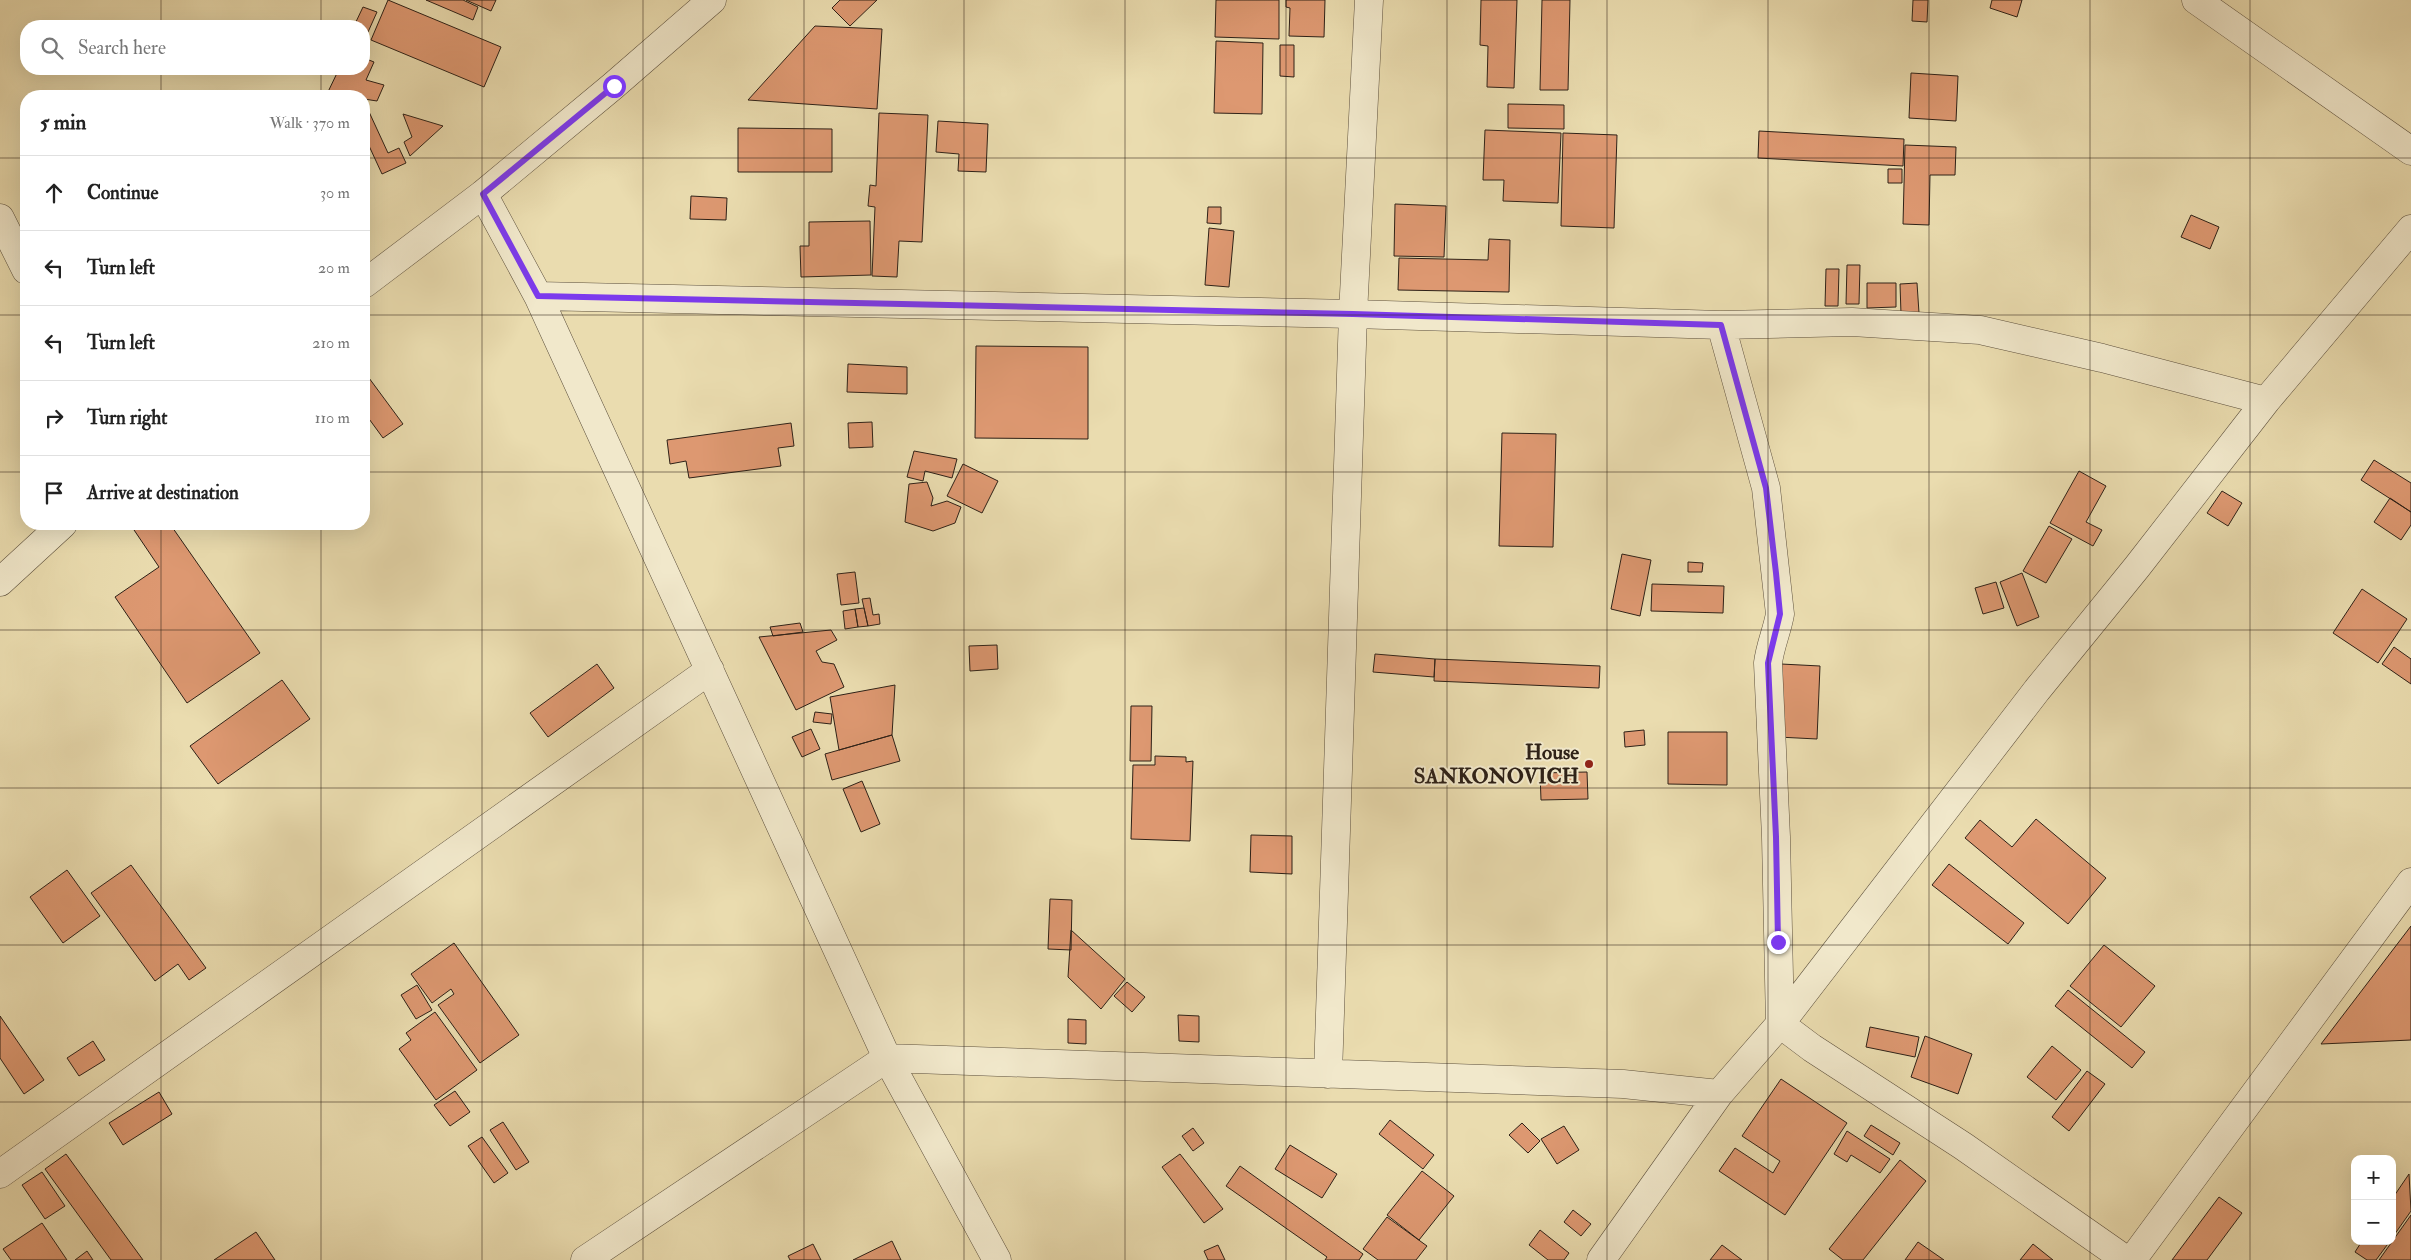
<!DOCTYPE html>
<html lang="en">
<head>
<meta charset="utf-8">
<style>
  :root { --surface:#fff; --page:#f6f6f6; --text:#222; --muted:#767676; --line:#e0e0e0 }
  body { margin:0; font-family:"IM FELL Double Pica",serif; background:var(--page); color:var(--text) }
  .controls { position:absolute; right:15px; bottom:15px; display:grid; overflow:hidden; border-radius:10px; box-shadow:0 5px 20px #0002 }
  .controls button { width:45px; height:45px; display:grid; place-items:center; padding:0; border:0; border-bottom:1px solid var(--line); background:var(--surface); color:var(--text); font:25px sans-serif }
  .stop { position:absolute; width:15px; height:15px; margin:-11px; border:4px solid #7c3aed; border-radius:50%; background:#fff }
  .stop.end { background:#7c3aed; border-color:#fff; box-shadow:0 1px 5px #0008 }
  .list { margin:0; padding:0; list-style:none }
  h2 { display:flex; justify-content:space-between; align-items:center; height:65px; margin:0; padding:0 20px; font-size:21px }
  h2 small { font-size:16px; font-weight:400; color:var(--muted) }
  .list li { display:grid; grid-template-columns:32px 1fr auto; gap:15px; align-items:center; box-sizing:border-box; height:75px; padding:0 20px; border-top:1px solid var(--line) }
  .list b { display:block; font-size:19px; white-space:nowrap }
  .list em { font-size:16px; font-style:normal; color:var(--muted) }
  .icon { flex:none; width:28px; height:28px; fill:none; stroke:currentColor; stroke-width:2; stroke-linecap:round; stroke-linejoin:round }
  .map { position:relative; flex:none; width:2411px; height:1260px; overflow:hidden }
  .search { position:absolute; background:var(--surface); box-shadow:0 5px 20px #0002; left:20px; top:20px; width:350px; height:55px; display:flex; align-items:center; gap:12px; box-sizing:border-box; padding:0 18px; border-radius:20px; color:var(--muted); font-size:19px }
  .panel { position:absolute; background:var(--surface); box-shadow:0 5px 20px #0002; left:20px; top:90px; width:350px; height:440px; border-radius:20px }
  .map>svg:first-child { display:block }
  .building { fill:#dd9871; stroke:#2e2117 }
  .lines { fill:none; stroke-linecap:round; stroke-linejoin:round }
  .street-casing { stroke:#5d503d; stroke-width:29 }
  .street { stroke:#f1e8cb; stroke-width:28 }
  .route { stroke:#7c3aed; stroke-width:6 }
  .grid { fill:none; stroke:#2e2117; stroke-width:1; stroke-opacity:0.55 }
  .poi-dot { fill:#8f2418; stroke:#f1e8cb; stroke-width:2 }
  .labels { text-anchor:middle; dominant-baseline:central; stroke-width:4; stroke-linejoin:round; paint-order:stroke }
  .poi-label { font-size:21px; font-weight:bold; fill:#2e2117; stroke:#f1e8cb; text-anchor:end }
</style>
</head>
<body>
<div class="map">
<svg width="2411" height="1260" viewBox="0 0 2411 1260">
  <rect width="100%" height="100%" fill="#eadcaf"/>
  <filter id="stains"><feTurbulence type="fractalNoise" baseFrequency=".004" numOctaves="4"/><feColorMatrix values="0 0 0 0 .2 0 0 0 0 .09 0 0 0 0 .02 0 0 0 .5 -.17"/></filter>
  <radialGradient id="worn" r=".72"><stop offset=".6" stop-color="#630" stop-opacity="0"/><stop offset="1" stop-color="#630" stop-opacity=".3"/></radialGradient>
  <path class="building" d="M388,0L501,47L484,87L371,40Z
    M426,0H463L478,7L473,20Z
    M466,0H496L491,11Z
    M840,0H877L850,26L832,8Z
    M1216,0H1279V39L1215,37Z
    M1286,0H1325L1324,37L1289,36L1290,8L1286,7Z
    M1481,0H1517L1514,88L1487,87L1488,46L1480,45Z
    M1542,0H1570L1568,90H1540Z
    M1913,0H1928L1927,22L1912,21Z
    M1992,0H2022L2017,17L1990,8Z
    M363,7L377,12L364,41V26H354Z
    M815,26L882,29L877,109L748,100Z
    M1216,41L1263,43L1262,114L1214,113Z
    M1280,45H1294V77L1280,76Z
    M364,58L374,62L366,80L384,85L377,101L364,99V96H326L339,69H364Z
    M1911,73L1958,76L1956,121L1909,118Z
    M364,101L388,153L399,148L406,163L382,174L364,135Z
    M1508,104L1564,105V129L1508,128Z
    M879,113L928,115L922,242L899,241L897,277L872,276L875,207L868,206L870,185L876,186Z
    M403,114L443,126L410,156L404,142L412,137Z
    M938,121L988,124L986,172L958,171L959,154L936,152Z
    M738,128L832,129V172H738Z
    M1485,130L1561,133L1558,203L1503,201L1504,180H1483Z
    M1759,131L1904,139L1903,166L1758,158Z
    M1563,133L1617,135L1614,228L1561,226Z
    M1905,145L1956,147L1955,175H1930L1929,225L1903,224Z
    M1888,169H1902V183H1888Z
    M691,196L727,198L726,220L690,219Z
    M1395,204L1446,206L1444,257L1394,256Z
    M1208,207H1221V224L1207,223Z
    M2191,215L2219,227L2210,249L2181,237Z
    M870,221L871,275L801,277L800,246H809V222Z
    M1209,228L1234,231L1229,287L1205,285Z
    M1489,239L1510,240L1509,292L1398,290L1399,258L1488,260Z
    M1847,265H1860L1859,304H1846Z
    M1826,269H1839L1838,306H1825Z
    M1867,283H1896V307L1867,308Z
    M1917,283L1919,313L1901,314L1900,284Z
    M976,346L1088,347V439L975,438Z
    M848,364L907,367V394L847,392Z
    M369,378L403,424L383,438L364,412V382Z
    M872,422L873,447L849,448L848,423Z
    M791,423L794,446L778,448L781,466L689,478L686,461L670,464L667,440Z
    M1502,433L1556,434L1553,547L1499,546Z
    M914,451L957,459L952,478L925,471L923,481L907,477Z
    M2374,460L2411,483V512L2361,480Z
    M963,464L998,481L982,513L947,496Z
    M2079,471L2106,486L2086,522L2102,530L2093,546L2050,523Z
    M927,482L933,498L931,506L947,501L961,507L955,523L933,531L905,522L909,484Z
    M2222,491L2242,503L2228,526L2207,513Z
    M2390,498L2411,512V525L2401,540L2374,522Z
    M130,524H170L260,653L187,703L115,597L159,567Z
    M2049,526L2072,539L2046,583L2023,571Z
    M1622,554L1651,560L1640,616L1611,609Z
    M1688,562L1703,563L1702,572H1688Z
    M855,572L859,603L841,605L837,574Z
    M2022,573L2039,617L2017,626L2000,582Z
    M1996,582L2004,608L1983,614L1975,588Z
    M1652,584L1724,586L1723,613L1651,611Z
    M2362,589L2407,619L2378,663L2333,633Z
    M870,598L873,615L879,614L880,624L868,626L862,599Z
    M864,608L868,626L858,627L855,609Z
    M855,609L858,627L845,629L843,611Z
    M800,623L803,632L773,636L770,627Z
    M831,630L837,640L816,651L822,662L834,664L844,687L796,710L759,637Z
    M997,645L998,669L970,671L969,646Z
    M2394,647L2411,659V684L2382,664Z
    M1375,654L1435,659L1434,677L1373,672Z
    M1435,659L1600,666L1599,688L1434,681Z
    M597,664L614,688L548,737L530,713Z
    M1781,664L1820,666L1817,739L1778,737Z
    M282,680L310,719L218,784L190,746Z
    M895,685L892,735L839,750L830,697Z
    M1131,706H1152L1151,761H1130Z
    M815,712L832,714L831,724L813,722Z
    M811,729L820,749L802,757L792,737Z
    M1644,730L1645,745L1625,747L1624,732Z
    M1668,732H1727V785L1668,784Z
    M892,735L900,761L832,780L825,754Z
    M1155,756L1186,757V762L1193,761L1190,841L1131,839L1133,765H1155Z
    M1587,772L1588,799L1541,800L1540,773Z
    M862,781L880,824L861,832L843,789Z
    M2036,819L2106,878L2068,924L1965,838L1980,820L2012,847Z
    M1251,835L1292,836V874L1250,872Z
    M1949,864L2024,923L2008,944L1932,885Z
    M131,865L206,968L189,980L178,964L155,981L91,893Z
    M67,870L100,916L63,943L30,897Z
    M1050,899L1072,900L1071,950L1048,949Z
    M2411,926V1040L2321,1044Z
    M1071,930L1125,979L1101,1009L1068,977Z
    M454,943L519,1035L480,1063L438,1005L454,994L451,989L432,1003L411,974Z
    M2104,945L2155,986L2121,1027L2070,986Z
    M1127,982L1145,997L1132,1012L1114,996Z
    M417,985L432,1010L416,1019L401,995Z
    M2068,990L2145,1052L2132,1068L2055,1006Z
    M435,1012L477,1070L436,1100L399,1049L411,1040L406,1033Z
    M1178,1015L1199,1016V1042L1179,1041Z
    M0,1016L44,1080L24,1094L0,1058Z
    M1068,1019L1086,1020V1044L1068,1043Z
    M1870,1027L1919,1037L1915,1057L1866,1047Z
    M1925,1036L1972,1054L1958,1094L1911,1077Z
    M93,1041L105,1060L79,1076L67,1058Z
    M2052,1046L2081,1070L2056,1100L2027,1077Z
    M2087,1071L2105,1084L2069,1131L2052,1117Z
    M1781,1079L1847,1123L1785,1215L1719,1171L1735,1148L1773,1173L1780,1161L1742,1136Z
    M455,1091L470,1112L450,1126L434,1105Z
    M159,1092L172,1114L123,1145L109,1123Z
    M1390,1120L1434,1155L1423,1169L1379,1134Z
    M503,1122L529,1162L516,1170L490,1130Z
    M1522,1123L1540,1141L1528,1153L1509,1135Z
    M1871,1125L1900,1143L1893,1155L1864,1136Z
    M1564,1126L1579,1150L1557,1164L1541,1139Z
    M1193,1128L1204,1143L1193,1151L1182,1136Z
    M1847,1131L1890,1159L1880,1173L1851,1155L1847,1162L1834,1154Z
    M482,1137L508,1173L494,1183L468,1146Z
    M1290,1145L1337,1174L1322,1198L1275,1169Z
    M66,1154L143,1260H111L45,1169Z
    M1180,1154L1223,1209L1204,1223L1162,1167Z
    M1900,1160L1926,1181L1863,1260H1843L1829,1249Z
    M1240,1166L1363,1254L1359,1260H1325L1327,1257L1226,1186Z
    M1422,1171L1454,1196L1419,1240L1387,1215Z
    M42,1172L65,1206L45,1219L22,1185Z
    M2409,1174L2411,1211L2392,1238V1199Z
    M2219,1197L2242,1213L2207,1260H2172Z
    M1573,1210L1591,1224L1581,1236L1564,1222Z
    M2411,1215V1260H2379Z
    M1387,1217L1427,1246L1416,1260H1378L1363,1249Z
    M42,1223L67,1260H11L3,1249Z
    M1540,1230L1569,1253L1564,1260H1548L1529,1245Z
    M256,1232L275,1260H214Z
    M892,1241L901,1260H853Z
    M2362,1241H2390L2376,1260H2367L2355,1252Z
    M1918,1242L1944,1260H1905Z
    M813,1244L821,1260H790L788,1256Z
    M2033,1244L2053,1260H2020Z
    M1218,1245L1225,1260H1208L1204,1251Z
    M1722,1245L1742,1260H1710Z
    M87,1251L93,1260H75Z"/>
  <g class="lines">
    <defs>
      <path id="street" d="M2196,0L2411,151
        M483,194L538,296L887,1058L997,1260
        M0,218L26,270
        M364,284L483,194L613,86L712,0
        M538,296L1353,314L1721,325L1852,322L1980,330L2102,358L2266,401
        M1721,325L1766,488L1780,614C1777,631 1770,646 1768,663L1776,837L1780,1024L1812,1048L1963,1146L2126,1260
        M0,582L63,524
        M1328,1074L1353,314L1369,0
        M0,1174L710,670
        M585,1260L887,1058L1623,1084L1719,1094
        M1601,1260L1719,1094L1780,1024L2037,690L2137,567L2266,401L2411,229
        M2132,1260L2411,882"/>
    </defs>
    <use href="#street" class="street-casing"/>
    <use href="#street" class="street"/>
  </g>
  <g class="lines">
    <path class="route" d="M614,86L483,194L538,296L1353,314L1721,325L1766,488L1776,573L1780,614L1768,663L1776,837L1778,942"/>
  </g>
  <path class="grid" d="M161,0V26M321,0V26M482,0V1260M643,0V1260M804,0V1260M964,0V1260M1125,0V1260M1286,0V1260M1447,0V1260M1607,0V1260M1768,0V1260M1929,0V1260M2090,0V1260M2250,0V1260M161,69V96M321,69V96M0,158H26M364,158H2411M0,315H26M364,315H2411M0,472H26M364,472H2411M161,524V1260M321,524V1260M0,630H2411M0,788H2411M0,945H2411M0,1102H2411"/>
  <circle class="poi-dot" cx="1589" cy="764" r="5"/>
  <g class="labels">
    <g class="poi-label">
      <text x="1579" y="752">House<tspan x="1579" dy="24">SANKONOVICH</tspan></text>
    </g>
  </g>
  <rect width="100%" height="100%" filter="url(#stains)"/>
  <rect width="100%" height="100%" fill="url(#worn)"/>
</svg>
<div class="controls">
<button>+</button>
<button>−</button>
</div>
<div class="stop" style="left:614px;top:86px"></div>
<div class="stop end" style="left:1778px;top:942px"></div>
<div class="search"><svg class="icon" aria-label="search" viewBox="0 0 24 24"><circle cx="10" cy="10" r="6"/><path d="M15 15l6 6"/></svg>Search here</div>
<section class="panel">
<h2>5 min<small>Walk · 370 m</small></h2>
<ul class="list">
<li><svg class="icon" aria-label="ahead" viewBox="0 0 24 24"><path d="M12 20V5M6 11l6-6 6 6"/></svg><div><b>Continue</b></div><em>30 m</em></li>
<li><svg class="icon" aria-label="left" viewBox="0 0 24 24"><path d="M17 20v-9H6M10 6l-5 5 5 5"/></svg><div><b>Turn left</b></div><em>20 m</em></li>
<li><svg class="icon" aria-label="left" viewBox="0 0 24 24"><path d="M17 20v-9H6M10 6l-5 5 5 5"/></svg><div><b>Turn left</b></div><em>210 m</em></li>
<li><svg class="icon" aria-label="right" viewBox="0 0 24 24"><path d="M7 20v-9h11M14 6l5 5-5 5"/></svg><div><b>Turn right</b></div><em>110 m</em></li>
<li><svg class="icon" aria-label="arrive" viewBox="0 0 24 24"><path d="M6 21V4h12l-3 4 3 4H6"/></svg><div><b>Arrive at destination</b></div></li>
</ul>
</section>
</div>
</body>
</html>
